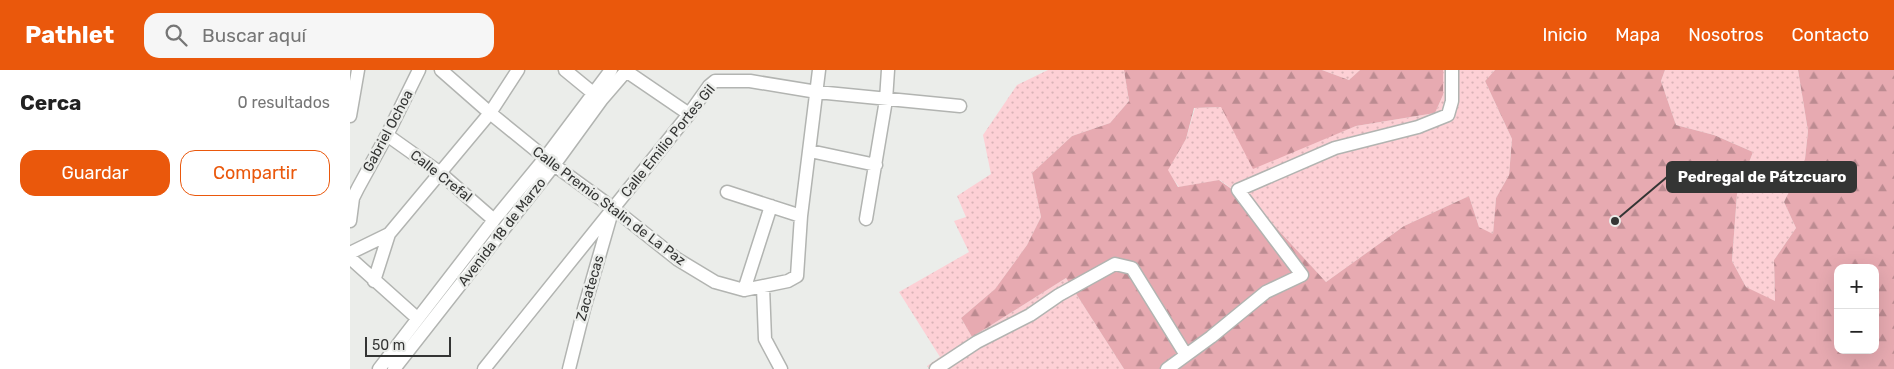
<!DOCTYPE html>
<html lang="es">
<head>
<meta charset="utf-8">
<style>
  :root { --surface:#fff; --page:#f6f6f6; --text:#222; --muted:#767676; --line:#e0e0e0; --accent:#ea580c }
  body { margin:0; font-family:Rubik,sans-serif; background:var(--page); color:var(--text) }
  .controls { position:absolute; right:15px; bottom:15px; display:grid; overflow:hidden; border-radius:10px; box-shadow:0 5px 20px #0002 }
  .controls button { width:45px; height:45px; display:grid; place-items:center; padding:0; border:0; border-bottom:1px solid var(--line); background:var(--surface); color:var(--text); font:25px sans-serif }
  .scale { position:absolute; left:15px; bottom:12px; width:86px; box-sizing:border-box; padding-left:5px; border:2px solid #343534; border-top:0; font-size:14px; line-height:18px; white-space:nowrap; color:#343534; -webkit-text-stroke:4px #ebedea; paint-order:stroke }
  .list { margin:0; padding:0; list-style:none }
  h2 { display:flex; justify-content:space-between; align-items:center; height:65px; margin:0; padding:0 20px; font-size:21px }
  h2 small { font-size:16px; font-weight:400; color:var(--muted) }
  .actions { display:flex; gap:10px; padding:15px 20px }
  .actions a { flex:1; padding:11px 0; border:1px solid var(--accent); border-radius:15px; text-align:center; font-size:18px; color:var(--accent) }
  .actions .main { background:var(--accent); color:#fff }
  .icon { flex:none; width:28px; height:28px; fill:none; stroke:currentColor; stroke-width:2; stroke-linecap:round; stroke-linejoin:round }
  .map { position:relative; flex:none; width:1544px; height:299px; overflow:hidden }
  header { display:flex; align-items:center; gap:30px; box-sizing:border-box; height:70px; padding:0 25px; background:var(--accent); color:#fff }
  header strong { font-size:24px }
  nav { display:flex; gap:28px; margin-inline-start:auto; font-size:18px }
  .search { width:350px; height:45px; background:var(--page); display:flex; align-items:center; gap:12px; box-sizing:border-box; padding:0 18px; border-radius:15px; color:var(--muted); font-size:19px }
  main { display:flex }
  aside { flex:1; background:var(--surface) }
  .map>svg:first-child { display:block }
  .grass { fill:url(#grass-dots) }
  .forest { fill:url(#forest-firs); fill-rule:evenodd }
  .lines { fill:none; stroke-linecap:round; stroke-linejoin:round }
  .minor-casing { stroke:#b2b4b1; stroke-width:15 }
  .minor { stroke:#fff; stroke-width:12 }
  .labels { text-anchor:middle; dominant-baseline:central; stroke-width:5; stroke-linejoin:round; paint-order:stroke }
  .street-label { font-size:14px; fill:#343534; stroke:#ebedea }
  .leader { fill:none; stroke:#343534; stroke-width:2 }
  .callout-dot { fill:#343534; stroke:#ebedea; stroke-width:2 }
  .callout { fill:#343534; stroke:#343534; stroke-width:2 }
  .callout-label { font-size:15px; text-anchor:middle; font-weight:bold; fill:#fff }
</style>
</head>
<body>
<header>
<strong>Pathlet</strong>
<div class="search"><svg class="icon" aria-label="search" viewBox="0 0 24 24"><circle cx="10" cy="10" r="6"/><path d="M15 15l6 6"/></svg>Buscar aquí</div>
<nav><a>Inicio</a><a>Mapa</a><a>Nosotros</a><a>Contacto</a></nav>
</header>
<main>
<aside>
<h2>Cerca<small>0 resultados</small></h2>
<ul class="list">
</ul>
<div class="actions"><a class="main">Guardar</a><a>Compartir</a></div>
</aside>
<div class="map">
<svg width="1544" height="299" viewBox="0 0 1544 299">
  <defs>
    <pattern id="grass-dots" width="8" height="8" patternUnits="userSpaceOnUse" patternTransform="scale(1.25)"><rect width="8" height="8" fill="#fdd0d5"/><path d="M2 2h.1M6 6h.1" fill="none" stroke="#d9b3b7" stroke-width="1.8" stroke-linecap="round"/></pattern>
    <pattern id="forest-firs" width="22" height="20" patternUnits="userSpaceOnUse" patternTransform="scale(1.25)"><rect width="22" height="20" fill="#e7aab1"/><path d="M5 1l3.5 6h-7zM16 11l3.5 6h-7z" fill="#bc8b91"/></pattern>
  </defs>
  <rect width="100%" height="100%" fill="#ebedea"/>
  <path class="grass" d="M698,0H774L779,31L760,53L722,66L682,103L691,147L677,175L645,219L611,248L622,267L716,208L774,299H580L577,296L590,287L549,222L619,182L604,151L616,147L607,126L641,104L633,65L667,15Z
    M972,0H1010L999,10Z
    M1093,0H1145L1135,11L1162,69L1159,105L1146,128L1143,165L1129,157L1119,126L1054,156L976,212L908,138L870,110L829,117L817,100L836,69L845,38L871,37L966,72L1006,56L1085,43L1093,25Z
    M1315,0H1448L1458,61L1455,89L1434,132L1446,158L1424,190L1425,232L1396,217L1382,191L1387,124L1403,82L1364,65L1326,55L1311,11Z"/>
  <path class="forest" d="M774,0H972L999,10L1010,0H1093V25L1085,43L1006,56L903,99L871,37L844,38L836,69L818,100L828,117L869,110L908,138L976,212L1054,156L1119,126L1129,157L1143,164L1146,128L1159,105L1162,69L1135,11L1145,0H1315L1311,11L1326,55L1364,65L1403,82L1387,124L1382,191L1396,217L1425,231L1424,190L1446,158L1434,132L1455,89L1458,61L1448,0H1544V299H774L716,208L622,267L611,248L645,219L677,175L691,147L682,103L722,66L760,53L779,31ZM1488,198H1525V280H1488Z"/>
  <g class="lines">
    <defs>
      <path id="minor" d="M91,0L140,43L204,95L263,138L327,189L365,212L394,220L438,211L447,206L451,146L469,0
        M215,0L243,23
        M276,1L339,44
        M0,46L8,0
        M37,65L89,102L144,150
        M460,81L526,95
        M377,122L451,146
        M516,149L536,30L538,0
        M0,151L3,128L8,118L37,65L69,0
        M0,183L39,164L140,43L168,0
        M0,188L67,248
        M24,211L39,164
        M413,217L415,269L431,299
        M394,220L421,136
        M29,299L144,150L195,88L261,0
        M44,299L204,95L252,29L277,0
        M134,299L339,44L359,16L365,11H400L467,22L610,36
        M219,299L234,239L261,145
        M586,299L627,272L680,245L709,225L765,194L782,198L836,285
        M817,299L861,267L916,222L952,205L888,120L985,78L1068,57L1098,45L1102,31V0"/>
    </defs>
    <use href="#minor" class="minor-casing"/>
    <use href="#minor" class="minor"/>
  </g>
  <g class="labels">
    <g class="street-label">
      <text transform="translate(38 61) rotate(-62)">Gabriel Ochoa</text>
      <text transform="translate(318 71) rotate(-51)">Calle Emilio Portes Gil</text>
      <text transform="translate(91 106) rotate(38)">Calle Crefal</text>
      <text transform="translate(259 136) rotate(37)">Calle Premio Stalin de La Paz</text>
      <text transform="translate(152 162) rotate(-52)">Avenida 18 de Marzo</text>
      <text transform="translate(240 218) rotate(-74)">Zacatecas</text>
    </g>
  </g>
  <path class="leader" d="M1265 151L1317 107"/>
  <circle class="callout-dot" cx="1265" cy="151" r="5"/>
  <rect class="callout" x="1317" y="92" width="189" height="30" rx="5"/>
  <g class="callout-label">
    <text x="1412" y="112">Pedregal de Pátzcuaro</text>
  </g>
</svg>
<div class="controls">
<button>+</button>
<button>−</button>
</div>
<div class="scale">50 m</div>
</div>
</main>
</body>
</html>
